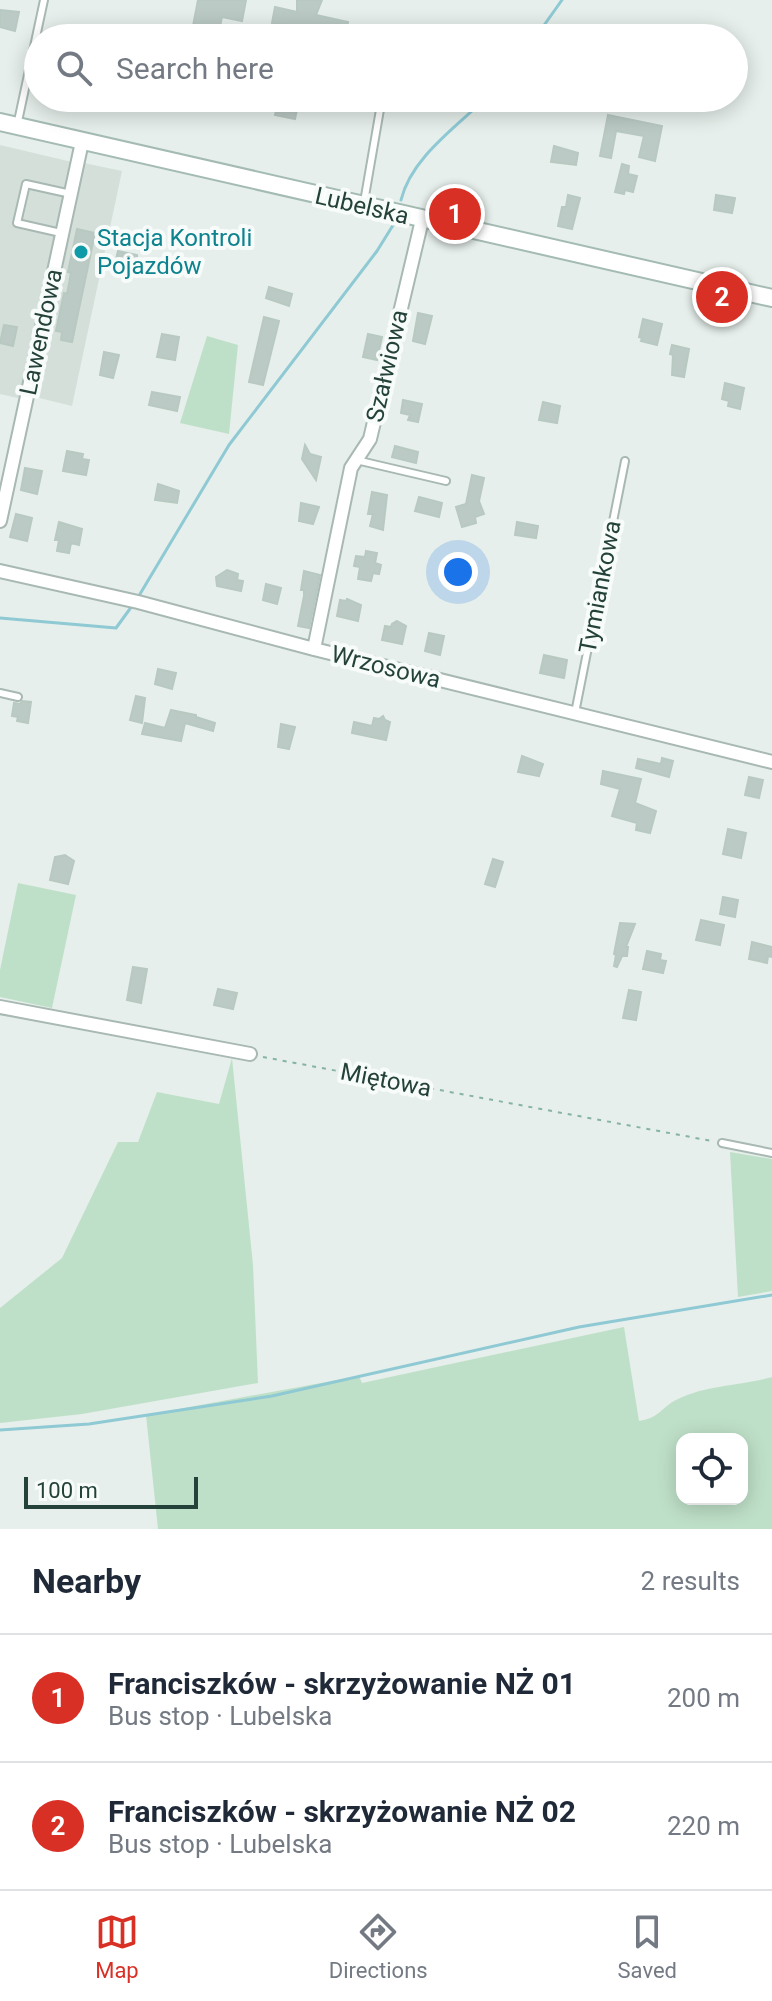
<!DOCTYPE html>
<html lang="en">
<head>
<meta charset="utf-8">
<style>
  :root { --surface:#fff; --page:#f6f6f7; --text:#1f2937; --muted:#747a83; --line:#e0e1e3; --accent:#d93025 }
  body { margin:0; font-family:Roboto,sans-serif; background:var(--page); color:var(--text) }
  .controls { position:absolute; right:24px; bottom:24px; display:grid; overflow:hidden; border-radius:16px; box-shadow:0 4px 20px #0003 }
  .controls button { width:72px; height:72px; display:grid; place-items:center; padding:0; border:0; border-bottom:2px solid var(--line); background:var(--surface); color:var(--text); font:40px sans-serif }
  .scale { position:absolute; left:24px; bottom:20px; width:174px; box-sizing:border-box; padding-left:8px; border:4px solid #24423a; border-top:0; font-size:22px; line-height:28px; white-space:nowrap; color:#24423a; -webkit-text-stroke:6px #f7fbf9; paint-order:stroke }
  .you { position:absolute; left:458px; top:572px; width:28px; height:28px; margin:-20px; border:6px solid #fff; border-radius:50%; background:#1a73e8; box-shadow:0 0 0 12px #1a73e833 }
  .badge { display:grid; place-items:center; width:52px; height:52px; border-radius:50%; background:var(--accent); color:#fff; font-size:26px; font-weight:700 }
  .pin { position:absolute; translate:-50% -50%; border:4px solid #fff; box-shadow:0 2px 8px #0006 }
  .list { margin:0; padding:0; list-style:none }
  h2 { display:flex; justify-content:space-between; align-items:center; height:104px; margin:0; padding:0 32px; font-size:34px }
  h2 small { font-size:26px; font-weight:400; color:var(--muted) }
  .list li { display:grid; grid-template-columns:52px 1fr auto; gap:24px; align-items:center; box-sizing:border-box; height:128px; padding:0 32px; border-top:2px solid var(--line) }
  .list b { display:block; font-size:30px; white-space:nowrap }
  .list p { margin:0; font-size:26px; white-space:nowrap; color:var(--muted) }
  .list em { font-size:26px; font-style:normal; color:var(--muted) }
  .icon { flex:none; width:44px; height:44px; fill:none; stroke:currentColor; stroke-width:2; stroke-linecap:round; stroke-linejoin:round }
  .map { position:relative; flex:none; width:772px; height:1529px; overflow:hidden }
  .search { position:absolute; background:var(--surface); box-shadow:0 4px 20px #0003; left:24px; right:24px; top:24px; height:88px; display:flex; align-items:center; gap:20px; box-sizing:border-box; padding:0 28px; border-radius:44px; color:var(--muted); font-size:30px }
  .sheet { height:360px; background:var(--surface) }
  nav { display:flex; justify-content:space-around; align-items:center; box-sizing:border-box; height:112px; border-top:2px solid var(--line); background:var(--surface); font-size:22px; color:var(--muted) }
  nav a { display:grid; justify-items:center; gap:4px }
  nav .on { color:var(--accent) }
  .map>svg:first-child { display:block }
  .built { fill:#d4dfda }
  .green { fill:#bfe0c8; fill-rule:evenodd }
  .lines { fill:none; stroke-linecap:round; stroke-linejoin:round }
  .stream { stroke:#8ec9d4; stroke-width:3 }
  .building { fill:#bbcac4; stroke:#b8c9c2; stroke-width:2 }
  .lane-casing { stroke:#a8b8b2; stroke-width:10 }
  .street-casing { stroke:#a8b8b2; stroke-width:16 }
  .secondary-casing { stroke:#a4bbb3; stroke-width:20 }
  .path { stroke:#86b3a5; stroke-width:2; stroke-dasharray:4 6; stroke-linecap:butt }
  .lane { stroke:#fff; stroke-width:6 }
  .street { stroke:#fff; stroke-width:12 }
  .secondary { stroke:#fff; stroke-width:16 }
  .culture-dot { fill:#0f9aa8; stroke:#f7fbf9; stroke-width:3 }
  .labels { text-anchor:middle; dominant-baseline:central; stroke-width:8; stroke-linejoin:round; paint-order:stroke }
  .street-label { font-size:24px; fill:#24423a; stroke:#f7fbf9 }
  .culture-label { font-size:24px; fill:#0d838f; stroke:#f7fbf9; text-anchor:start }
</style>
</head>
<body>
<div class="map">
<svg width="772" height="1529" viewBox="0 0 772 1529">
  <rect width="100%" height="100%" fill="#e6efeb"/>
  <path class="built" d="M0,145L72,162L22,399L0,394Z
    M84,163L122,171L72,406L31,396Z"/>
  <path class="green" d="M207,336L238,345L229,434L180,423Z
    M18,883L76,895L52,1008L0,997V970Z
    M232,1058L253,1265L258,1383L82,1414L0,1423V1308L62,1258L118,1142H138L157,1092L219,1104Z
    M730,1152L772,1159V1291L738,1297Z
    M624,1327L639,1421C660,1418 661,1407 678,1399C707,1385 741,1386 772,1377V1529H158L146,1415L359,1376L362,1383ZM682,1439H742V1499H682Z"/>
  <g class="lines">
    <path class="stream" d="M535,38L562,0
      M401,200C411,158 456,127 486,98
      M140,594L229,445L377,251L395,222
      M0,618L116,628L132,606
      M0,1430L89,1424L272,1396L579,1327L772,1295"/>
  </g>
  <path class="building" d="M198,0H246L242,21L222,17L218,36L192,31Z
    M297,0H322L316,15L348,22L345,38H331V35L292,27L290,38H280L283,25L272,23L275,7L297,12Z
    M0,10L19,12L15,31L0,27Z
    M279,98L299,100L295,119L275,115Z
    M351,98H371L368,110L349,107Z
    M608,115L662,126L655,161L639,157L644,136L616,131L611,158L600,156Z
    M554,146L578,153L576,165L551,162Z
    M622,164L629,166L628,174L637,176L633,192L625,190L624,194L615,192Z
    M568,195L580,198L572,229L558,226L562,207H566Z
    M716,195L735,198L732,213L714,210Z
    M77,229L95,233L72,342L61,340L62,332L56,331L64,293L67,294L71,273L68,272Z
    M118,251L137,255L138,264L135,266L133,274L121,272V269L114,267Z
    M269,287L292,294L289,306L266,298Z
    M418,313L432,316L425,344L413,341Z
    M264,317L279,321L263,385L249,382Z
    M643,319L662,324L657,345L641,341L642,338L639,337Z
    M4,325L17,327L13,346L0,343Z
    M162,334L179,337L175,360L157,357Z
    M368,334L382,337L377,360L363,357Z
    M672,345L689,349L684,377L672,375L673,355L670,354Z
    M104,352L119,355L113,378L100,375Z
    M725,383L744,388L740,409L728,406L729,401L722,399Z
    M152,392L180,397L177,411L149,405Z
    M403,400L422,404L418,422L408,420L410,415L401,413Z
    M543,402L560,406L557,423L539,420Z
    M305,445L310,454L321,457L316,480L302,459Z
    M395,446L418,452L416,463L392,457Z
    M67,451L83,454L82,459L89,460L86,475L63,471Z
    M25,468L42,471L37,494L21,490Z
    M472,475L484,478L479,501L484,514L475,517L476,523L462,527L456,507L466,504Z
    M158,484L179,491L177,503L155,500Z
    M372,492L387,495L383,530L370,526L373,514H368Z
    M419,497L442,503L439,517L415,511Z
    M301,503L319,507L313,524L299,521Z
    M16,514L32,518L27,541L10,537Z
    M59,522L82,529L79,545L71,543L69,553L57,551L59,540H55Z
    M517,522L538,526L536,538L515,535Z
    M366,551L377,553L375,563L381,565L379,574L373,573L371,581L358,579L360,567L354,566L356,556L365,557Z
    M227,570L238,574L237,580L243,581L241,591L217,586L216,577Z
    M304,571L320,575L309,628L298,626L304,596V590H301Z
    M266,584L281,588L277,604L263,600Z
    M347,599L361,605L358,621L337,616L340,600L346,601Z
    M397,621L406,626L402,644L382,640L385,626L391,627L392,624Z
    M429,633L444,636L440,655L425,651Z
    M544,655L567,660L564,678L540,673Z
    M158,669L176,673L172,689L155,684Z
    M136,696L145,698L142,723L130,720Z
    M22,701L31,702L28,723L17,721L18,717L12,716L14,703L20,704Z
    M171,710L196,715V717L215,723L213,731L185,723L181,741L142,734L145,723L165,728Z
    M383,716L385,720L390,722L386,740L352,733L354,722L372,726L374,718L379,719Z
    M281,724L295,727L289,749L278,747Z
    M522,756L543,764L539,776L518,772Z
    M662,758L673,761L669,777L636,768L638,759L661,764Z
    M603,771L641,779L635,803L656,811L650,833L636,830L637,823L612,816L620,789L601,784Z
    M749,777L763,780L759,798L745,795Z
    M728,829L746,833L741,858L723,854Z
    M65,855L74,861L68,884L50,880L55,857Z
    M493,859L503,862L495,887L485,884Z
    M723,897L738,900L735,917L720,914Z
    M701,920L724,925L720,945L696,940Z
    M620,923L635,924L626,947H628L627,956H622L617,967L614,966L616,955L614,954Z
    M752,942L772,947V957L768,956L767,963L749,959Z
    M647,951L661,954L660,960L666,961L663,973L643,969Z
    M133,967L147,969L141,1003L127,1000Z
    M218,989L237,993L233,1009L214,1005Z
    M629,990L641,992L636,1020L623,1018Z"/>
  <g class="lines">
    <defs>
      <path id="lane" d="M17,126L44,0
        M364,202L382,98
        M61,233L17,223L26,184L71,194
        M356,460L446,481
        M0,693L18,697
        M575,713L625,461
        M722,1143L772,1153"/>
      <path id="street" d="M0,521L82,142
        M0,571L138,602L314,649L772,762
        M314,649L351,468L370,439L422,220
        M0,1007L250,1054"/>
      <path id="secondary" d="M0,122L772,298"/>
    </defs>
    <use href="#lane" class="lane-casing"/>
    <use href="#street" class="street-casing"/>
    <use href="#secondary" class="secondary-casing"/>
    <path class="path" d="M263,1057L712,1141"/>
    <use href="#lane" class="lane"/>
    <use href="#street" class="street"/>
    <use href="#secondary" class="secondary"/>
  </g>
  <circle class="culture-dot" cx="81" cy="252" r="8"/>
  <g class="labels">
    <g class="street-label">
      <text transform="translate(362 206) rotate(13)">Lubelska</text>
      <text transform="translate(41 332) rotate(-78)">Lawendowa</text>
      <text transform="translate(387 366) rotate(-77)">Szałwiowa</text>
      <text transform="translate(600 587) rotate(-79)">Tymiankowa</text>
      <text transform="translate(386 667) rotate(14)">Wrzosowa</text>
      <text transform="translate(386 1080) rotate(11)">Miętowa</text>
    </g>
    <g class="culture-label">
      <text x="97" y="238">Stacja Kontroli<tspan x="97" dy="28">Pojazdów</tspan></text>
    </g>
  </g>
</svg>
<div class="controls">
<button><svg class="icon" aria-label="locate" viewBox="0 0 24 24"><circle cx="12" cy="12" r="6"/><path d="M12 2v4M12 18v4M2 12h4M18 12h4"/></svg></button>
</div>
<div class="scale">100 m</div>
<div class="you"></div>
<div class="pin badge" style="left:455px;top:214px">1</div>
<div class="pin badge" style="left:722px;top:297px">2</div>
<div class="search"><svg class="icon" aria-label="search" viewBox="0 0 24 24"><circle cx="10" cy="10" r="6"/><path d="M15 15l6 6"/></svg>Search here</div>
</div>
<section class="sheet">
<h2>Nearby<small>2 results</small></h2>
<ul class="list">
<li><span class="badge">1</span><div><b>Franciszków - skrzyżowanie NŻ 01</b><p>Bus stop · Lubelska</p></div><em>200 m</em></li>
<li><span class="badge">2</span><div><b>Franciszków - skrzyżowanie NŻ 02</b><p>Bus stop · Lubelska</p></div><em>220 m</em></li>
</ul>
</section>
<nav>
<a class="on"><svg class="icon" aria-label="map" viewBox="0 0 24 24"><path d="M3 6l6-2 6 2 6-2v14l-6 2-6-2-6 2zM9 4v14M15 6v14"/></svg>Map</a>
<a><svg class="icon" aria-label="directions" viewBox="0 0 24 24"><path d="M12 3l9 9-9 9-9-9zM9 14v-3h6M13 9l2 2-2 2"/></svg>Directions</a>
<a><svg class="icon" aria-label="saved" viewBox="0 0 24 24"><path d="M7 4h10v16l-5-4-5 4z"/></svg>Saved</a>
</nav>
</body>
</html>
